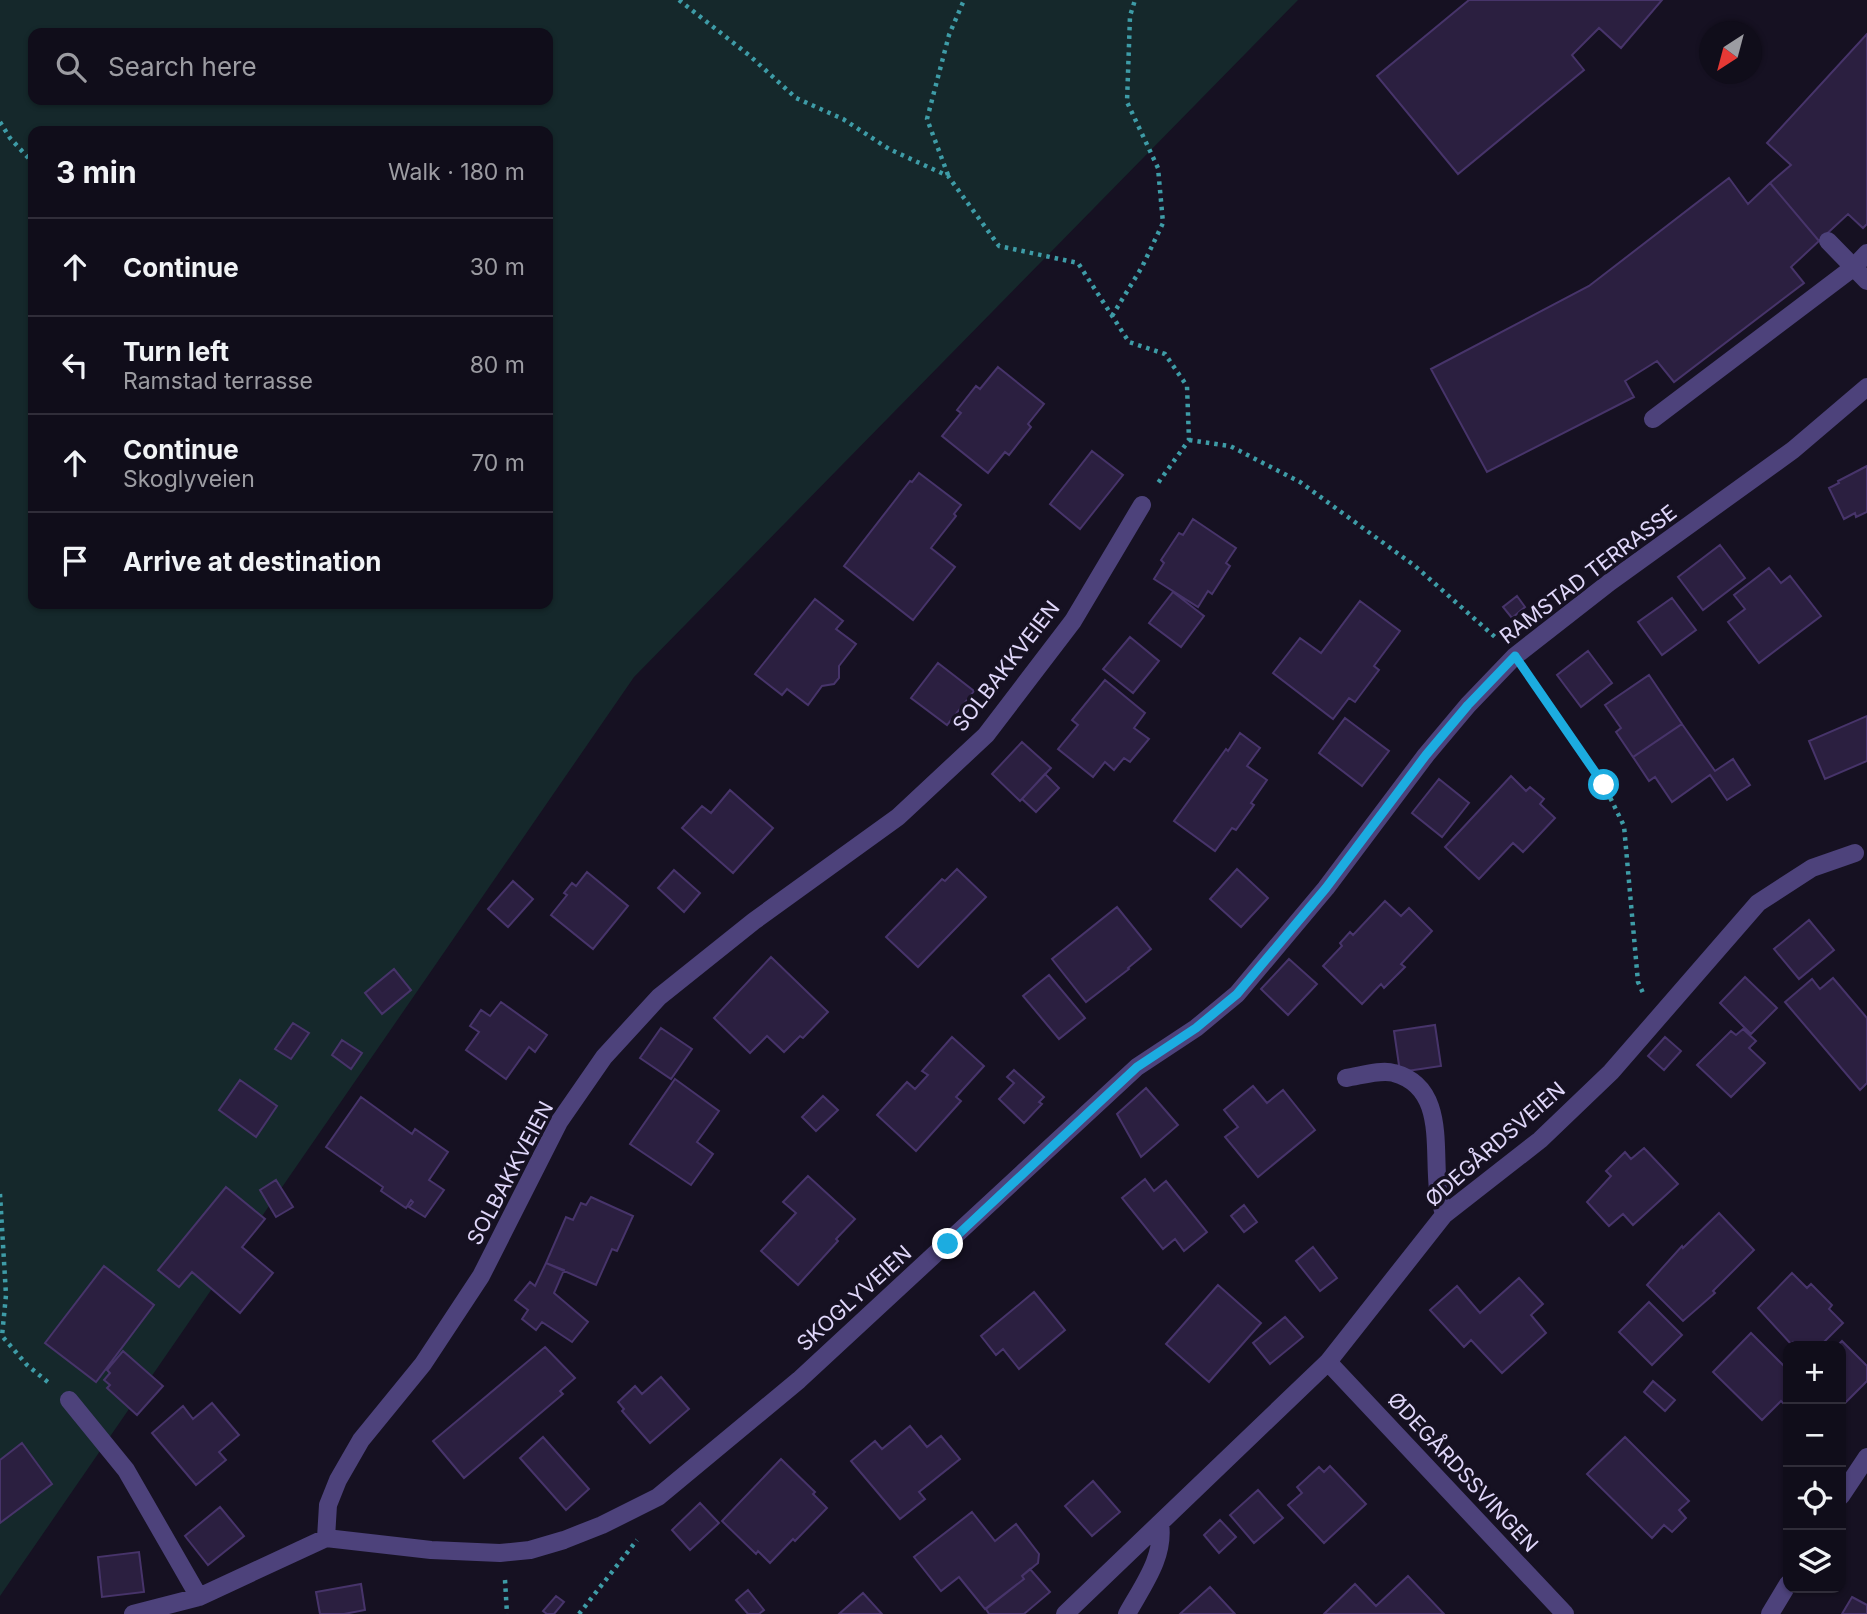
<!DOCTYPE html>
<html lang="en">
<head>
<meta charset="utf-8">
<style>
  :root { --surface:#100d1a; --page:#1e1b27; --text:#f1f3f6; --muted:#9c9ca2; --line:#302d39 }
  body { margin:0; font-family:Inter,sans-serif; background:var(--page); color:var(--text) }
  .controls { position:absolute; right:21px; bottom:21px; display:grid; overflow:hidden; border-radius:14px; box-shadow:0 2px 5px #0004 }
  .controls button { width:63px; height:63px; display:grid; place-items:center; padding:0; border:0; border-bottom:2px solid var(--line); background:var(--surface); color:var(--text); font:35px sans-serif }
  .compass { position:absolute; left:1699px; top:21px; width:63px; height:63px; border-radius:50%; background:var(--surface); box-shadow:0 2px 5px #0004; rotate:216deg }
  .stop { position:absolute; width:21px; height:21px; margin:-16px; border:5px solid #1cace0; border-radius:50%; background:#fff }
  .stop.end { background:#1cace0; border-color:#fff; box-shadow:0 2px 7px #0008 }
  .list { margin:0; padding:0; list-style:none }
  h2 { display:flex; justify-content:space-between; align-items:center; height:91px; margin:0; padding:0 28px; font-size:30px }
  h2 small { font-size:23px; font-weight:400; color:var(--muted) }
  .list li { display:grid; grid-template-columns:46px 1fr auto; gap:21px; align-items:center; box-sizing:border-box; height:98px; padding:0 28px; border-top:2px solid var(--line) }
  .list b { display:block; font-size:26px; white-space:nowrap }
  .list p { margin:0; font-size:23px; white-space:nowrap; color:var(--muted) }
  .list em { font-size:23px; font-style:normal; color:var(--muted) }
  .icon { flex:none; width:38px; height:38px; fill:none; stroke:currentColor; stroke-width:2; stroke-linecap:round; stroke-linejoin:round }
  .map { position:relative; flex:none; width:1867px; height:1614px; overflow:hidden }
  .search { position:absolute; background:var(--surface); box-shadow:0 2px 5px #0004; left:28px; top:28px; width:525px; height:77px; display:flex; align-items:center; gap:18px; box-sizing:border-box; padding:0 24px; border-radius:14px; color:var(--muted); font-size:26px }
  .panel { position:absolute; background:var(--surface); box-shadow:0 2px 5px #0004; left:28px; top:126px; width:525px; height:483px; border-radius:14px }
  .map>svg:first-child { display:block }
  .green { fill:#15282b; fill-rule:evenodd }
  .building { fill:#2b1f40; stroke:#47346a; stroke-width:2 }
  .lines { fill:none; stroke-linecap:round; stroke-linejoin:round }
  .path { stroke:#3e9ca7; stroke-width:4.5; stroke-dasharray:3.5 5; stroke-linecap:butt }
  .minor { stroke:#4d427b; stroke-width:18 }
  .route { stroke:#1cace0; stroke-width:9 }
  .labels { text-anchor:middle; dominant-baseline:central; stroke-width:7; stroke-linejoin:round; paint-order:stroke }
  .street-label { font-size:21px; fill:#e0d7fa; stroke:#161122 }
</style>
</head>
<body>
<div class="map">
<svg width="1867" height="1614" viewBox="0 0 1867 1614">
  <rect width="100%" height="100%" fill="#161122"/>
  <path class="green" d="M0,0H1298L634,677L0,1596ZM33,33H548V100H33ZM33,131H548V604H33Z"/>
  <path class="building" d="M1469,0H1662L1621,48L1599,28L1572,55L1584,70L1458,174L1377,76Z
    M1867,34V224L1863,228L1848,214L1819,241L1770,183L1791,165L1767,143Z
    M1729,178L1748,204L1770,183L1819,241L1791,267L1804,283L1674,382L1657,361L1625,381L1634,397L1487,472L1431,369L1589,286Z
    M998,367L1044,404L1028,424L1031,427L1009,455L1005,452L988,473L942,436L961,413L957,410L976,386L980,389Z
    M1092,451L1123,475L1080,529L1050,504Z
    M1867,466V512L1856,517L1855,513L1844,519L1829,488L1839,483L1838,481Z
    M919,473L961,505L954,514L956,516L931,548L955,567L913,620L844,566L910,481L912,482Z
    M1193,519L1236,548L1226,563L1230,566L1212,594L1208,591L1198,607L1154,579L1164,563L1161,560L1179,533L1183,535Z
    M1720,545L1745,578L1703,610L1678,577Z
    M1769,568L1781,583L1790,576L1821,616L1759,663L1728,622L1745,609L1734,595Z
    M1173,592L1204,616L1181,647L1149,623Z
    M1517,596L1525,607L1512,618L1503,607Z
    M1672,598L1696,630L1662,655L1638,622Z
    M815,599L843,621L836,629L856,644L839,666V678L834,684L822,686L808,705L787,689L782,695L755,674Z
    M1360,601L1400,631L1374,666L1379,670L1355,702L1349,698L1333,719L1273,673L1300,638L1321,653Z
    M1130,637L1159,661L1133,693L1103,669Z
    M1588,651L1612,683L1581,707L1557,675Z
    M938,663L974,691L947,725L911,698Z
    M1649,675L1682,724L1633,757L1616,732L1621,728L1605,705Z
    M1105,680L1145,713L1134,728L1149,739L1130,762L1124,758L1114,770L1105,762L1093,777L1058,749L1078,725L1072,720Z
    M1867,716V761L1825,779L1809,741Z
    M1345,718L1389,751L1362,786L1319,753Z
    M1682,724L1715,771L1733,759L1750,785L1727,800L1710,775L1672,802L1655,777L1649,781L1633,757Z
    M1240,733L1260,748L1247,766L1267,780L1251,803L1254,805L1236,830L1232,828L1215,851L1174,821L1226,749L1228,751Z
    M1022,742L1051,768L1020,801L992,774Z
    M1045,774L1059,788L1036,812L1022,799Z
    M1511,776L1526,791L1530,787L1544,799L1540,804L1555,818L1523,852L1513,843L1479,879L1445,847Z
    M1439,779L1469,803L1442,837L1412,813Z
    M730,790L773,828L733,873L682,828L702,806L711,813Z
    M957,869L986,897L918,967L886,937L942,879L945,881Z
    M1237,869L1268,898L1241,927L1210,899Z
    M674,870L700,893L684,912L658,888Z
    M587,872L628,906L593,949L551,915L567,895L564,893L572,883L576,886Z
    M513,881L533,899L508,927L488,909Z
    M1385,901L1401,916L1409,908L1432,931L1401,964L1405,967L1384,988L1381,984L1362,1004L1323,966L1342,946L1340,943L1350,932L1353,935Z
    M1117,907L1151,949L1128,968L1129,969L1086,1002L1052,959Z
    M1809,920L1834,950L1799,979L1774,949Z
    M771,957L828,1012L803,1038L800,1036L784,1052L767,1036L750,1053L714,1018Z
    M1289,959L1317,984L1288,1015L1261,989Z
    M394,969L411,990L382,1014L365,993Z
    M1049,975L1085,1018L1059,1039L1023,996Z
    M1745,977L1777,1008L1751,1034L1720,1003Z
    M1833,978L1867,1018V1083L1860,1090L1785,1002L1812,979L1820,989Z
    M501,1002L547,1035L535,1052L529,1047L506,1079L466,1050L479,1032L470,1026L481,1010L490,1016Z
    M293,1023L309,1033L291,1059L275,1049Z
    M1435,1025L1441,1066L1400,1072L1394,1031Z
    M661,1028L692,1049L671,1079L640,1058Z
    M1743,1029L1756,1041L1749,1048L1765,1063L1731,1097L1697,1065L1731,1031L1736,1035Z
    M952,1037L984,1066L956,1097L961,1101L916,1151L877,1115L907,1082L915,1089L928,1075L922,1071Z
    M1665,1037L1681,1051L1664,1070L1648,1056Z
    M342,1040L362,1053L351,1069L332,1055Z
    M1014,1070L1044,1097L1039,1102L1042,1104L1024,1123L999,1099L1014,1083L1007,1077Z
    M675,1079L719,1111L697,1142L713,1154L691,1185L630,1144Z
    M240,1080L277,1106L256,1137L219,1110Z
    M1253,1086L1267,1103L1283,1090L1315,1130L1258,1177L1225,1137L1238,1127L1224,1110Z
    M1146,1088L1178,1125L1141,1157L1117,1114Z
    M823,1096L838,1110L816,1131L802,1117Z
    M361,1097L412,1134L415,1129L448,1152L429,1180L444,1190L425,1217L409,1207L413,1202L411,1200L406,1208L381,1191L383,1187L326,1147Z
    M1644,1148L1678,1184L1633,1225L1623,1214L1609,1226L1587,1202L1611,1176L1606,1171L1625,1152L1631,1159Z
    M808,1176L855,1219L836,1239L838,1241L798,1285L761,1251L796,1213L783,1202Z
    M1145,1179L1154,1191L1166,1181L1207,1232L1184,1251L1175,1239L1163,1249L1122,1198Z
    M276,1180L293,1207L276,1217L260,1190Z
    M226,1187L265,1219L242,1247L273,1273L240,1313L192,1272L179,1287L158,1270Z
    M591,1197L633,1216L617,1251L612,1249L596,1285L546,1263L566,1217L573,1220L581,1203L586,1205Z
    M1244,1205L1257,1222L1244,1232L1231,1216Z
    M1719,1213L1754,1250L1713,1291L1715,1293L1683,1321L1647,1285L1682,1246L1683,1248Z
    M1313,1247L1337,1278L1320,1291L1296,1261Z
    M546,1263L564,1270L554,1293L588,1322L572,1342L542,1322L536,1330L522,1319L528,1310L515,1300L530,1282L535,1286Z
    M104,1266L154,1305L96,1382L45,1343Z
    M1792,1273L1807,1288L1811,1284L1832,1305L1829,1309L1843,1323L1820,1346H1797L1793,1342L1791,1344L1758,1308Z
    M1519,1278L1543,1304L1531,1315L1546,1333L1502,1373L1471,1340L1464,1347L1430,1310L1457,1286L1480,1313Z
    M1218,1285L1261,1323L1209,1382L1166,1344Z
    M1034,1292L1065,1330L1019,1369L1003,1349L996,1355L981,1336Z
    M1649,1302L1682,1335L1652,1365L1619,1332Z
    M1285,1317L1303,1337L1270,1364L1253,1343Z
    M1751,1333L1788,1370V1408L1781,1401L1762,1420L1713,1372Z
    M1842,1341L1867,1366V1381L1846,1402L1841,1397V1346H1837Z
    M545,1347L575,1378L560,1391L563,1394L464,1478L433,1441Z
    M123,1351L163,1386L137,1415L107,1388L110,1385L104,1380L110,1373L107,1370Z
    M661,1377L689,1409L650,1443L622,1411L624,1409L618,1402L635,1386L642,1394Z
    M1653,1381L1675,1400L1665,1411L1644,1392Z
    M212,1403L239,1435L219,1452L226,1460L196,1485L152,1433L183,1406L193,1419Z
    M910,1426L927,1447L941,1436L960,1459L919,1492L925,1499L900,1519L851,1461L875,1441L882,1449Z
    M543,1437L589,1489L566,1510L520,1458Z
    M1625,1437L1689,1501L1679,1510L1686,1518L1672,1532L1664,1525L1652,1538L1587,1474Z
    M22,1443L52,1484L0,1523V1460Z
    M781,1459L815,1492L813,1494L827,1508L795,1541L793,1539L770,1563L758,1551L756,1554L722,1521Z
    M1330,1466L1366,1504L1324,1543L1288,1505L1302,1493L1297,1487L1319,1467L1324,1472Z
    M1093,1481L1120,1512L1092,1536L1065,1506Z
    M1258,1490L1283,1518L1254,1543L1230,1515Z
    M700,1503L719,1523L690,1550L672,1530Z
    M220,1507L244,1536L208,1565L185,1536Z
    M972,1512L995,1541L1016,1524L1039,1554L1038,1563L1022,1576L1024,1579L985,1609L959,1577L941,1591L914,1557Z
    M1220,1520L1236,1537L1219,1553L1204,1535Z
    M139,1552L144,1592L102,1597L98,1557Z
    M1030,1569L1050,1592L1024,1614H989L986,1609L1024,1579L1022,1576Z
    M1408,1576L1444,1614H1324L1355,1584L1376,1606Z
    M361,1584L365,1610L344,1614H320L316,1592Z
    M1210,1587L1235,1614H1180Z
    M748,1590L764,1610L759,1614H748L736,1600Z
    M863,1593L882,1614H839Z
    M556,1596L564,1602L554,1614H547L543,1611Z
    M1852,1597L1867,1605V1614H1842Z"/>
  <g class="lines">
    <path class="path" d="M679,0L750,56L796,98L843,119L889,149L948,176L999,246L1078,263L1129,342L1165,354L1187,386L1189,440L1158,483
      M0,122L10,138L33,163
      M948,175L927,119L949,35L964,0
      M1112,316L1142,267L1163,223L1158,168L1127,102L1130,16L1135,0
      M1189,440L1230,446L1300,482L1415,566L1495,637
      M1530,678L1604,785L1624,826L1638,982L1643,993
      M0,1194L6,1295L2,1336L27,1365L49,1383
      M505,1580L507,1614
      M579,1614L637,1540"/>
    <path class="minor" d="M1828,241L1867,281
      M1653,419L1854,267L1867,253
      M1346,1078C1360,1076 1381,1069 1394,1073C1446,1087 1433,1148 1438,1189C1439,1197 1442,1206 1444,1215
      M1328,1362L1565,1614
      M69,1400L126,1470L199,1597
      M1841,1496L1867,1457
      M326,1538L431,1550L500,1553L530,1550L564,1540L602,1525L658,1497L799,1380L1137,1067L1196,1028L1237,994L1326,888L1426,755L1468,705L1515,656L1610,582L1793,450L1867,387
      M326,1538L328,1505L338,1480L361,1440L423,1364L481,1276L559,1122L604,1057L659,997L754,921L898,817L986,735L1073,621L1142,505
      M133,1614L199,1597L326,1538
      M1065,1614L1328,1362L1444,1215L1540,1140L1611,1072L1758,903L1812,868L1855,853
      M1127,1614C1143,1585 1165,1557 1160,1523
      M1770,1614L1788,1584"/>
  </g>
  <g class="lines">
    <path class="route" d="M948,1244L1137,1067L1196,1028L1237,994L1326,888L1426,755L1468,705L1515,656L1604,785"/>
  </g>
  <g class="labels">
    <g class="street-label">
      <text transform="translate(1588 574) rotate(-37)">RAMSTAD TERRASSE</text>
      <text transform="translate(1006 666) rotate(-52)">SOLBAKKVEIEN</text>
      <text transform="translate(1495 1144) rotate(-41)">ØDEGÅRDSVEIEN</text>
      <text transform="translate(510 1173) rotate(-62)">SOLBAKKVEIEN</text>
      <text transform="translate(854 1298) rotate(-42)">SKOGLYVEIEN</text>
      <text transform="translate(1463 1472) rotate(47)">ØDEGÅRDSSVINGEN</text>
    </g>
  </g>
</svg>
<div class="controls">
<button>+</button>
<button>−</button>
<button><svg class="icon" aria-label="locate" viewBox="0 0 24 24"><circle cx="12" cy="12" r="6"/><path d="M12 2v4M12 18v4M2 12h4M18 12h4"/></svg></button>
<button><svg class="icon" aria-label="layers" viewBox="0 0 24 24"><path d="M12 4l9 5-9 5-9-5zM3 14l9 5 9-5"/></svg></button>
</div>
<svg class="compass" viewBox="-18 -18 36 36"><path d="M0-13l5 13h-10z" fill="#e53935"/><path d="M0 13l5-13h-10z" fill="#9c9ca2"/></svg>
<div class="stop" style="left:1604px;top:785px"></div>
<div class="stop end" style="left:948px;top:1244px"></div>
<div class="search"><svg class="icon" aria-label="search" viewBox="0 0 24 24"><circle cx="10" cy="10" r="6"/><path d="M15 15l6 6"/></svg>Search here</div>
<section class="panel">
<h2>3 min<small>Walk · 180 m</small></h2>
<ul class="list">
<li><svg class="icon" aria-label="ahead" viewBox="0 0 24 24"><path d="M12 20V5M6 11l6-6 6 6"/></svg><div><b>Continue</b></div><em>30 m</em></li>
<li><svg class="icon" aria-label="left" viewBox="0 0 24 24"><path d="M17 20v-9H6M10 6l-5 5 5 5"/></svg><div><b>Turn left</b><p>Ramstad terrasse</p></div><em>80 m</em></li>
<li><svg class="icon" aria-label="ahead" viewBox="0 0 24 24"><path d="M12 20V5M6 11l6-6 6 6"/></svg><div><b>Continue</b><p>Skoglyveien</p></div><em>70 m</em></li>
<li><svg class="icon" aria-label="arrive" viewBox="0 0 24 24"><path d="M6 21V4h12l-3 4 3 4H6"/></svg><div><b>Arrive at destination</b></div></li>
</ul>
</section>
</div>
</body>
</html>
